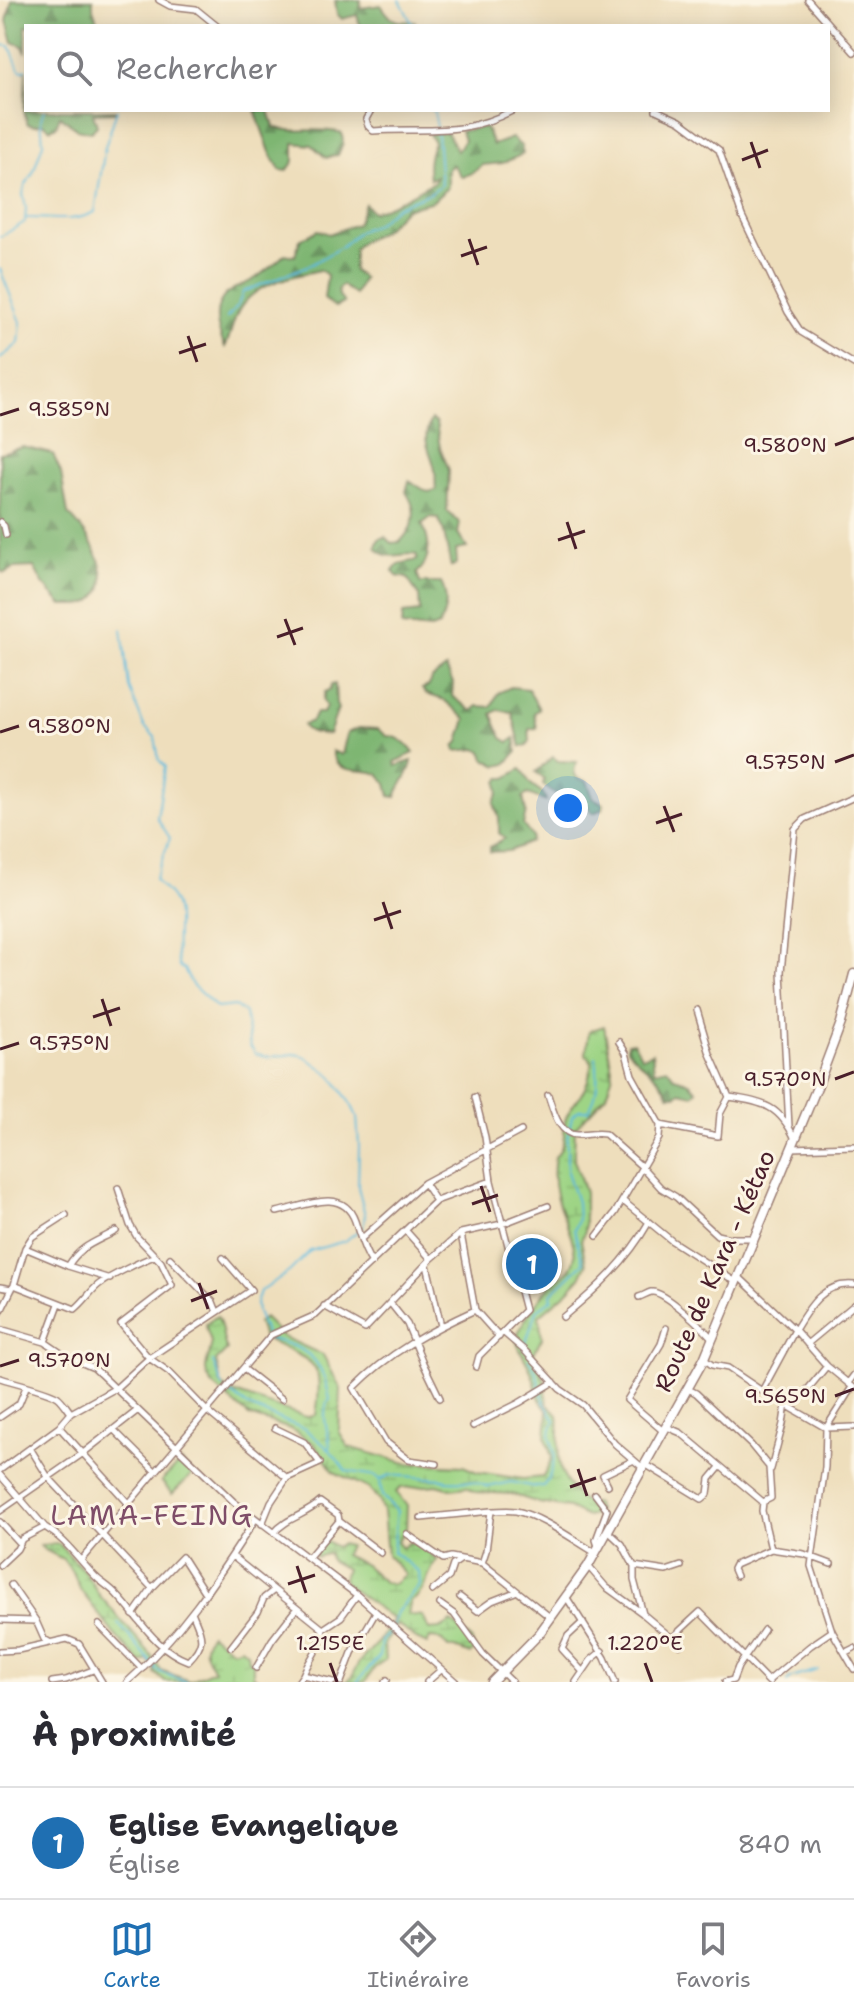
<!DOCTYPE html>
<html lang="fr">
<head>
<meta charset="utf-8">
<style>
  :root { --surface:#fff; --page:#f7f7f7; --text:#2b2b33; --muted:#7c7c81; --line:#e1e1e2; --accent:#1f6fb2 }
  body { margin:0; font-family:"Shantell Sans",sans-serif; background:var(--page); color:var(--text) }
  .you { position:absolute; left:568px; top:808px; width:28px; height:28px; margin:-20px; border:6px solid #fff; border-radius:50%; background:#1a73e8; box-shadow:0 0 0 12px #1a73e833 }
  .badge { display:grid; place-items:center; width:52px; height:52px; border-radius:50%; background:var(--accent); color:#fff; font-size:26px; font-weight:700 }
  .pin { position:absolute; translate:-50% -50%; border:4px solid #fff; box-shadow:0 2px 8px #0006 }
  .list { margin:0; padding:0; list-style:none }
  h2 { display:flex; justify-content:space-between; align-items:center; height:104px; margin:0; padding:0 32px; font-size:34px }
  h2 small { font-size:26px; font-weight:400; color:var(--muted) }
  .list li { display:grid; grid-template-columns:52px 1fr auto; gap:24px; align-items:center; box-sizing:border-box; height:112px; padding:0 32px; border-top:2px solid var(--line) }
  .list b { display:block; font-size:30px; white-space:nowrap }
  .list p { margin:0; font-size:26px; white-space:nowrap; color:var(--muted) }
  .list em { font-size:26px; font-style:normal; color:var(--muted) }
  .icon { flex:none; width:44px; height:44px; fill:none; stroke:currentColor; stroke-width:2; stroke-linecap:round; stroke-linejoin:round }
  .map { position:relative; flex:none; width:854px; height:1682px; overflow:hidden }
  .search { position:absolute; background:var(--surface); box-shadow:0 4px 20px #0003; left:24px; right:24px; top:24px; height:88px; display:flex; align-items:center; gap:20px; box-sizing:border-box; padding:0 28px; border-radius:0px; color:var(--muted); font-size:30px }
  .sheet { height:216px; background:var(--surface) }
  nav { display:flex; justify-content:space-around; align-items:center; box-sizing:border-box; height:112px; border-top:2px solid var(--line); background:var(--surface); font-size:22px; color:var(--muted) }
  nav a { display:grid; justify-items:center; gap:4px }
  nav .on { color:var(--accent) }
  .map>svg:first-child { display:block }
  .forest { fill:url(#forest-firs); stroke:#646a4e; stroke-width:2 }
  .wetland { fill:url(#wetland-marsh); stroke:#747a58; stroke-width:2 }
  .pitch { fill:#9ed485; stroke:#747a58; stroke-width:2 }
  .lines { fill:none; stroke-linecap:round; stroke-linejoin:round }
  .stream { stroke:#5dbadc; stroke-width:2 }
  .minor-casing { stroke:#9c7e74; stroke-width:8 }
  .major-casing { stroke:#9c7e74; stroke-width:11 }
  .minor { stroke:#fff; stroke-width:5 }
  .major { stroke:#fff; stroke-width:8 }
  .ticks { fill:none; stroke:#4a1f2b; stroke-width:3 }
  .labels { text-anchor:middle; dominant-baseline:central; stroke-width:6; stroke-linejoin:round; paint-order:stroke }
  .street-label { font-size:24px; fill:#4a1f2b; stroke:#fcf5e5 }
  .quarter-label { font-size:28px; letter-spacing:2px; fill:#7e4d68; stroke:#fcf5e5 }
  .ticks-label { font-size:20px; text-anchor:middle; fill:#4a1f2b; stroke:#fcf5e5; stroke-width:6; stroke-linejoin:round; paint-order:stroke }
</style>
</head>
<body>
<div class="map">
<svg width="854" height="1682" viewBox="0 0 854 1682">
  <defs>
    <pattern id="forest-firs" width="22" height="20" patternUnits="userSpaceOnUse" patternTransform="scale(2)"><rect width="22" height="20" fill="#7eb672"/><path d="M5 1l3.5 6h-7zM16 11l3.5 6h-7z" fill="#69935e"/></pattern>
    <pattern id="wetland-marsh" width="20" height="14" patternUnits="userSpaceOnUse" patternTransform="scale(2)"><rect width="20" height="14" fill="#9ed485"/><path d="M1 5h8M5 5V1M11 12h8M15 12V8" fill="none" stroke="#8ab673"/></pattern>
  </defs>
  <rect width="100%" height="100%" fill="#fcf5e5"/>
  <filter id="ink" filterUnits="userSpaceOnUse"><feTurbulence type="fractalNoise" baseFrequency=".0125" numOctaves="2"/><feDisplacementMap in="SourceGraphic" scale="16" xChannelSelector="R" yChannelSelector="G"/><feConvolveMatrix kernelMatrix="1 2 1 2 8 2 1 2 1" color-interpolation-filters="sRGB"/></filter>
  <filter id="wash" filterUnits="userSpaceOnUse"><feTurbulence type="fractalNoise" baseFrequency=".006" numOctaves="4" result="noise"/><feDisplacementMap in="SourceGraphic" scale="32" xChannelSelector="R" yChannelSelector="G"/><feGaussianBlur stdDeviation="1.8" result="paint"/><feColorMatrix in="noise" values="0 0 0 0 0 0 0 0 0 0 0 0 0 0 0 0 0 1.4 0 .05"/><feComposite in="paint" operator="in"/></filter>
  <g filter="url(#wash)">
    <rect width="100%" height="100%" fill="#eedebc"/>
    <path class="forest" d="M12,0H93V9L99,26H26V53L23,46L13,42L7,21Z
      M361,0L360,8L381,5C392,22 396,23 415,21L416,26H360L357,15L342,19L337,14L335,0Z
      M26,69V110H115V112L93,113L97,126L91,132L77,129L60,116L56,126L51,129L43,123L36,125L28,124L24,112Z
      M255,110H269L274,127C295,135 319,126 342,133L343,143L338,155L326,158L312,145L294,143V161L287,171L280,170L270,152Z
      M485,127L493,145L512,138L521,146L523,154L503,163L482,165L474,172L462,177L453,165L448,169V187L433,201L405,209L383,231L362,241L354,249L353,271L363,278L355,295L342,285L338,289L339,296L344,303L335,307L324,299L327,275L320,270C290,277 253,283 238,312C232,323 231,336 225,347C216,328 210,304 232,290C241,285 252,282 260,275C269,268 277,262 285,254L295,256L300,240L318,230L329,234L357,224L365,204L372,212C396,205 412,193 434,182L436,176L430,179C426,169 429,152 434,142L429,134L447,132L457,151L464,140L461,131Z
      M431,420L436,423L440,448L449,470L447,511L460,523L458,533L467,548L456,550L457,563L451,567L443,528L438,518L431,517L422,524C430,541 433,559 417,573L420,583H441C449,598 446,611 439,626L431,629L402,626L403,614L420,612L419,596L407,578L397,576L393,571L399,564L417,560V555C402,551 386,563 376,547L379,539L385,537L392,543L400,542C415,526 419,511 406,492L409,481L428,492L436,490C435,484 436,477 435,470C431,448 420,443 431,420Z
      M23,447L53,454L61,473L68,514C87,531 123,584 88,603C81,606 71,605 62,605L43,584L34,567L15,568L4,573L0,570V453Z
      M446,668L453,683L452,696L472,711L478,706L491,707L498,693L511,687L528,689L539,709L534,713L537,728L529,729L530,741L526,746L521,747L512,712L498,710L492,714L502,738L509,742L515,738L517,752L506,764L498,766L485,759L483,753L477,749L456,751L455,746L459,742L466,719L444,700L426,694L422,689L429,686L431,679Z
      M335,684L336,704L338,709L329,734C320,735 306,733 303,725L312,721L316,713H323L326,707L323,700L325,692L330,690L331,685Z
      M359,728L378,729L387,736C399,736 407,744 414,753L395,762L396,766L412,761C410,775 400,784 396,797L390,796L387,784L379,774C361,767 336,777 332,751L342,755L347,733Z
      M553,757L558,761L577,762C574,769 573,772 577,778L587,781L593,798L604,804L603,809L593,813L587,805L573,801L558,807L555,803L557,795L543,785L544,779L536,772Z
      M521,769C527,774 526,779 531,784C538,791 544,790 546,801L528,794L523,797L526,812L523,825L532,837L531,842L509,851L490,852V847L505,838L499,833V818L494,803L499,792L498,782L501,778H506Z
      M633,1042L642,1057L652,1053L654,1071L667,1068L674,1077L687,1081L697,1090L693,1095L680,1092L676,1095H669C660,1074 640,1066 627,1049V1043Z"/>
    <path class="wetland" d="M604,1026L613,1074L606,1095L575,1128L574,1159L585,1193V1231L581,1240L586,1265L580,1278L568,1291L539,1316L542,1338L533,1355L545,1381L547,1404L558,1415C562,1444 551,1463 571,1488C577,1497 584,1505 595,1503L598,1510L596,1514L587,1517L569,1508L539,1503L512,1494L475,1492L467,1487L451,1489L437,1485L401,1488L396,1492L407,1506L406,1529L397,1542L402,1548L410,1542L424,1548L437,1560C427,1574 426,1592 411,1602L408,1615L423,1616L429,1630L440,1629L452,1622L471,1639L475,1651L470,1654L455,1648H448C443,1640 439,1638 430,1638L427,1644L416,1639L397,1624L384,1644L385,1660L376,1666L365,1682H346L353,1677C356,1661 364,1658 374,1646C381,1639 387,1628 394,1620L345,1584L343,1578L346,1569L330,1560L329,1553L316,1557L315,1552L325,1540L336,1547L341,1544L349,1546L344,1555L365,1565L385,1583L394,1584L405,1574L387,1555L383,1512L378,1499L368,1488L334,1472L314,1444L291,1429L249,1416L214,1386C198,1368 211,1360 211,1345C211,1338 206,1332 206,1324L217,1316C224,1327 221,1339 227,1350L216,1361L221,1384L229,1391L306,1417L316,1415C326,1352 309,1365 263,1337L258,1323L264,1318L283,1337L323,1355L341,1389L339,1431L348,1447L406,1463L463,1466L477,1472L523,1479L543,1477L552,1458L546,1438L548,1411C536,1399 537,1384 530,1369C525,1358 519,1351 516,1339C523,1320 536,1302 549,1287C558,1277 571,1274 574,1259C578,1244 559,1210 556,1195C553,1183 553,1169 555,1157C566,1144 563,1137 565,1121C567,1109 580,1099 585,1088C588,1081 591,1071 592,1063L586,1054L589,1031Z
      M59,1544L84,1571L100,1596L149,1652L161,1670L189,1681L214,1670C206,1655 200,1650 210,1634L233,1650L241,1647L247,1652L248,1660L253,1663V1675L260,1682H165L155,1673V1667L147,1660L141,1663L114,1634L81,1591L74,1575L63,1559L43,1549L40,1545Z"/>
    <path class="pitch" d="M181,1462L193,1474L172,1494L161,1481Z"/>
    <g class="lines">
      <path class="stream" d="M400,0L413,26
        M0,45L10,46L19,69L22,71L26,69
        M431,110L434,112L437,127
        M26,218C51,217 71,224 95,212L105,147L117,110
        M0,237L25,222L26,208L23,194L25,186L33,173L43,143L41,119L44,110
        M0,269L21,322L19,343L0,359
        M227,318L238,305L243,292L312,264L341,247L359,231L376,224L396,207L430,193L441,185L437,133
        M122,629L129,687L144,726L155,737L159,760L165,766L157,818L170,838L155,879C160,887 168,892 172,899C183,916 172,947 179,967L184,969L192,985L217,1008L234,1006L245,1013L250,1046L256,1054L267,1057L296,1054L306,1057L332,1076L352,1106L357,1117L359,1146L358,1187L365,1215L363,1227L345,1241L310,1251L289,1272L260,1291L256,1304L257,1312L267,1338C309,1349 322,1357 330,1400L327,1402C321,1420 330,1434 330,1450
        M524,1347L537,1310L552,1299L551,1294L583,1263L574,1229L578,1220L577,1202L567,1172V1139L572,1116L579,1110H588C599,1097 598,1073 596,1057
        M213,1362L223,1387
        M227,1391L251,1408L305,1429L330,1450L346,1471L376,1476L380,1480L382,1496L397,1511L393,1552L419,1572L420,1585L397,1612L391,1631L381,1641L379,1657L357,1682
        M380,1480L390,1475L443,1479L447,1481C463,1482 472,1479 488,1487L511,1482L535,1487L543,1486L548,1480L553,1465L555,1455L550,1434L555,1420L544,1402L536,1372L529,1359
        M118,1623L158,1671L186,1682
        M787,1682L791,1678L818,1670"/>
    </g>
  </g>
  <g filter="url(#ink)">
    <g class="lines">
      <defs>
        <path id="minor" d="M159,0L170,6L196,9L217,26
          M808,0L854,52
          M371,110L366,119L368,126L373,131C429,127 459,138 514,110
          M656,110L680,121L719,150L742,216L788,312L801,332L854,364
          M0,522L4,526L6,535
          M697,1010L710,1054L729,1097
          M548,1095C553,1110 559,1136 578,1135C587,1135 595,1132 605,1134L641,1166L661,1188L676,1197L717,1235L730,1238H754
          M475,1097L485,1137L491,1181L525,1310L479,1356L476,1367
          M729,1097C764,1102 780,1106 795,1139
          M660,1125L718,1136L720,1114L729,1097
          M789,1127L781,972L795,829L805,819L854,797
          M792,1148L854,1146
          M424,1183L436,1201
          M118,1188L130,1225L137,1237L161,1262L172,1285L121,1324L149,1358L169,1372L207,1411L287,1478
          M623,1201L672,1241L736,1282
          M277,1212C304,1206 343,1186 355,1221C360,1236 363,1250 372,1263
          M406,1231L431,1259
          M461,1234L475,1310L499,1337
          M597,1236L615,1213L659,1138L660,1125L632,1075L626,1053L619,1042
          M361,1239L424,1183L521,1131
          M25,1248L68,1266L110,1279
          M170,1258L213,1302L217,1312
          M427,1265L441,1326
          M68,1266C81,1245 96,1242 116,1231
          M739,1277L795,1330C809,1307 823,1282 854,1285
          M14,1285L75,1309C84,1302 90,1292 97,1286C106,1278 143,1260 155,1256
          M0,1287L12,1289
          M639,1297C643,1296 647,1293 651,1292C664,1290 703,1328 712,1338
          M391,1304L407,1324L423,1363L440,1398
          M324,1306L365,1329L431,1259L461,1233L502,1224L548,1206
          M0,1313L14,1285L25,1248L32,1237L66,1215
          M563,1317C597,1289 627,1261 649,1222
          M0,1329L45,1342L64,1355L94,1368L234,1502L357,1595L456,1682
          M504,1333L525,1351L560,1389L583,1405L615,1444L643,1468
          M45,1342L59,1304
          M807,1344L854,1305
          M704,1359L712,1365L728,1368L762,1391L826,1428L825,1467L811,1566L832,1631L854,1669
          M244,1369L282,1399
          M0,1378C13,1382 50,1391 58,1397C63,1401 67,1408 71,1413
          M848,1383L854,1375
          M688,1389L696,1393L751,1445L769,1467L771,1498L763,1502
          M762,1391L795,1330L827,1366L854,1388
          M0,1417L19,1404L26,1387
          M473,1426L519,1403L554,1382
          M59,1427L128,1503
          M667,1427L681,1433L763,1502L762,1511L771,1549L804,1554L831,1564
          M826,1428L852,1387
          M827,1428L854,1427
          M114,1430L155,1471
          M663,1431L627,1400L661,1344L666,1328
          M30,1448L48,1477L152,1588
          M437,1464L409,1460L386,1442L354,1388C388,1353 431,1330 475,1310
          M645,1464L702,1499L708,1494L710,1479L720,1467
          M771,1469L783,1424L786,1404L803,1395L827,1366
          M0,1470L59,1427L71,1413L116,1388L149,1358L251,1290L223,1258
          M0,1475L45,1527
          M608,1485L603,1475L632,1461
          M595,1494L607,1510L596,1540L598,1546
          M0,1511L82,1454L138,1410
          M491,1511C499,1511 508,1510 516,1511C541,1516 572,1539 594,1552
          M421,1518L491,1511L486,1551L482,1563
          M339,1521L381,1553
          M0,1522L20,1544
          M262,1524L271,1502L287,1478L320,1463L304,1442L275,1428
          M608,1531L622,1544L634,1566V1580L643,1614L680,1645
          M274,1533C286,1518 306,1515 320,1502L338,1515L339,1521L308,1558
          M407,1534L443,1559L451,1557L482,1563L551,1618
          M232,1556L323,1629C321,1648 310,1657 303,1675L333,1682
          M82,1559L271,1335L316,1315L436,1201L491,1181
          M0,1565L17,1549L22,1539L45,1527C67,1540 80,1562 98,1579C104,1584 112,1589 117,1595C140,1619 155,1649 188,1661C207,1642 202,1636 192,1612
          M588,1566L606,1587L642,1613
          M634,1566L666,1571L681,1566
          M736,1576L733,1569L735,1565L771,1549
          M11,1585L36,1621L44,1639L49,1642
          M432,1591L449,1577L453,1565L460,1560
          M460,1597L478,1611L492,1601L515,1592
          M567,1598L605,1658L615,1682
          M440,1604L454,1614L483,1654L512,1682
          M133,1615L152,1588L182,1557L205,1593
          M0,1620L35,1621
          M583,1622L568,1636L562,1649L583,1672
          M99,1625L142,1669
          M323,1629L341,1617L357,1595
          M672,1638L700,1612L769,1682
          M231,1647L258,1612L264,1598L273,1591
          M0,1651L18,1650L67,1639L79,1644L102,1682
          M846,1652L854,1648
          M256,1668L272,1640L296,1609
          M768,1681L810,1646L832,1631
          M52,1682L66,1680L93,1670
          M127,1682C179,1637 218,1578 255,1520
          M298,1682L303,1675
          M341,1682L352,1653L376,1612
          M385,1682L387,1680
          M427,1682L441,1670
          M576,1682L591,1660L602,1651
          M725,1682L733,1680L738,1667L764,1630"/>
        <path id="major" d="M492,1682L539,1634L588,1566L704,1359L817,1087L841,1023L854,974"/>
      </defs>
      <use href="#minor" class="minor-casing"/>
      <use href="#major" class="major-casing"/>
      <use href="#minor" class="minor"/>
      <use href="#major" class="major"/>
    </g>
  </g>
  <path class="ticks" d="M751,142L760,168M742,160L768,150M469,239L478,265M461,256L487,247M188,336L197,362M179,353L206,344M0,415L19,409M835,445L854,438M567,522L576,549M558,540L585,531M285,619L295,645M277,637L303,628M0,732L19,726M835,762L854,755M664,806L674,832M656,823L682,814M383,902L392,929M374,920L401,911M102,999L111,1026M93,1017L120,1008M0,1049L19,1043M835,1079L854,1072M481,1186L490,1212M472,1204L498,1195M199,1283L208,1309M191,1301L217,1291M0,1366L19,1360M835,1396L854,1389M578,1469L587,1496M570,1487L596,1478M297,1566L306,1593M288,1584L315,1575M330,1663L337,1682M645,1663L652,1682"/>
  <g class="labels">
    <g class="street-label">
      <text transform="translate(715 1271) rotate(-66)">Route de Kara - Kétao</text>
    </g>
    <g class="quarter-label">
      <text x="152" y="1515">LAMA-FEING</text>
    </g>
  </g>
  <g class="ticks-label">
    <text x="69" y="416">9.585°N</text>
    <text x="785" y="452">9.580°N</text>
    <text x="69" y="733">9.580°N</text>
    <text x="785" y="769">9.575°N</text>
    <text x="69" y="1050">9.575°N</text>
    <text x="785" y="1086">9.570°N</text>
    <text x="69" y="1367">9.570°N</text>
    <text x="785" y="1403">9.565°N</text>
    <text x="330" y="1650">1.215°E</text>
    <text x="645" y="1650">1.220°E</text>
  </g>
</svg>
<div class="you"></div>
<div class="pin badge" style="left:532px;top:1264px">1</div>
<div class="search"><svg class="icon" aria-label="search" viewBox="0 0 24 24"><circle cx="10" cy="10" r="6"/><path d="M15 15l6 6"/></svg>Rechercher</div>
</div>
<section class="sheet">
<h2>À proximité<small></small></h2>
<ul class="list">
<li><span class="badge">1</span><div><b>Eglise Evangelique</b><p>Église</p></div><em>840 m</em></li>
</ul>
</section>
<nav>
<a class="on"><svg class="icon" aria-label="map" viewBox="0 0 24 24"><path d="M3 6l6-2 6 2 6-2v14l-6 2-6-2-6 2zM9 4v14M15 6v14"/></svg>Carte</a>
<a><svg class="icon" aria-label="directions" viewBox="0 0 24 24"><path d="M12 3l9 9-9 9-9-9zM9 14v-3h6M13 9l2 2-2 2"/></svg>Itinéraire</a>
<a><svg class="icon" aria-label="saved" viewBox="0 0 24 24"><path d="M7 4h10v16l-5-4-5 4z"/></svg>Favoris</a>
</nav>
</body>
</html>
